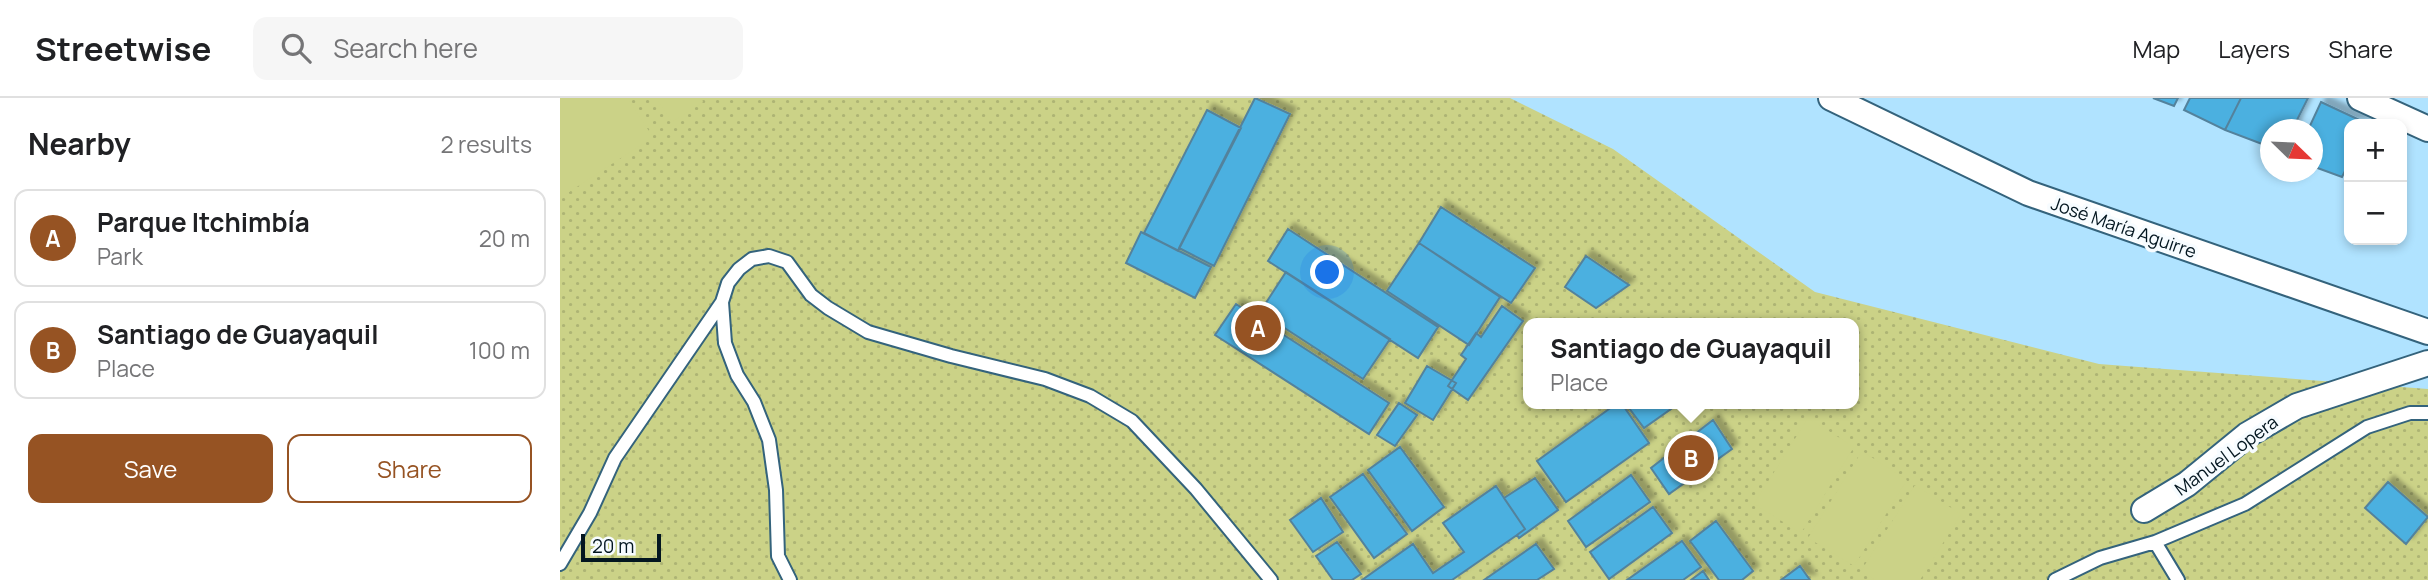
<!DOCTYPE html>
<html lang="en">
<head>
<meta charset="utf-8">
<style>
  :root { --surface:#fff; --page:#f6f6f6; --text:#202124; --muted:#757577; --line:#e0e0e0; --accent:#965323 }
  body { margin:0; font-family:Manrope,sans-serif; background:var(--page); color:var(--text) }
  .controls { position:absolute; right:21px; top:21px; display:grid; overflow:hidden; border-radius:14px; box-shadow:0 4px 10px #0003 }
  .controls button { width:63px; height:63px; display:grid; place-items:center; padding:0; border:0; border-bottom:2px solid var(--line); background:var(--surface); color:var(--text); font:35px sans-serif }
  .compass { position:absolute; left:1700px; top:21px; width:63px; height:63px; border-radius:50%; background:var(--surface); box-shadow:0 4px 10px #0003; rotate:113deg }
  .scale { position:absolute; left:21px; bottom:18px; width:80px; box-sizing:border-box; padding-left:7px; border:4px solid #031620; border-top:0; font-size:19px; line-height:24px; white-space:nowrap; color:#031620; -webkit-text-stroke:5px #f7fcff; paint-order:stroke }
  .you { position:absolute; left:768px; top:175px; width:24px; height:24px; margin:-18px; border:5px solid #fff; border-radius:50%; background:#1a73e8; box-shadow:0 0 0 10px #1a73e833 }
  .badge { display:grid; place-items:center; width:46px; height:46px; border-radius:50%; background:var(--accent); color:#fff; font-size:23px; font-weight:700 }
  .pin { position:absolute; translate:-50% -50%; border:4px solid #fff; box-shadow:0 2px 7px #0006 }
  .popup { position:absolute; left:963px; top:220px; width:336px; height:91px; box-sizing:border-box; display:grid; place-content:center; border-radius:14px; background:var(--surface); filter:drop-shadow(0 2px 5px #0005); font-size:23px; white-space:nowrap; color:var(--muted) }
  .popup b { font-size:26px; color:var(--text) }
  .popup::after { content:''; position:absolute; left:50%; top:100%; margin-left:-14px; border:14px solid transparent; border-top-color:var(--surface) }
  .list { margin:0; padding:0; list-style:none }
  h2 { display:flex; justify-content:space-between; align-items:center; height:91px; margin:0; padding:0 28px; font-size:30px }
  h2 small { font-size:23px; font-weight:400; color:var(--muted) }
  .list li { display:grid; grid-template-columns:46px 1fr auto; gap:21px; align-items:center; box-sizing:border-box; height:98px; margin:0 14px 14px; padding:0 14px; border:2px solid var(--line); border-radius:14px }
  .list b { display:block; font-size:26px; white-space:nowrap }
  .list p { margin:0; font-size:23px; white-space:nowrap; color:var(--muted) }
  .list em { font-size:23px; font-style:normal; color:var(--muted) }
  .actions { display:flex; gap:14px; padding:21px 28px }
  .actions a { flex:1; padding:16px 0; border:2px solid var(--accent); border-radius:14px; text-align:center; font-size:24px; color:var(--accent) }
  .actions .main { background:var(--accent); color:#fff }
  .icon { flex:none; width:38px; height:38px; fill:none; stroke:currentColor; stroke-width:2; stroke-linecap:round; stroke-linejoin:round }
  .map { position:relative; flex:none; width:1868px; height:482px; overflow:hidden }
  header { display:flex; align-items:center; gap:42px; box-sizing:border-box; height:98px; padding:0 35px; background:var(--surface); border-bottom:2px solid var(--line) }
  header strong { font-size:33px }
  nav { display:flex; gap:38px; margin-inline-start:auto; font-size:24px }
  .search { width:490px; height:63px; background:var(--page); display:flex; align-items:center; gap:18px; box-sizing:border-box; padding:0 24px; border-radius:14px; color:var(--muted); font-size:26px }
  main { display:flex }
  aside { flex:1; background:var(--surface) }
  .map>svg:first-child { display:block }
  .park { fill:url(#park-dots); fill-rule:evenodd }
  .pitch { fill:#cbd287 }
  .building { fill:#4cb0e0; stroke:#53829c; stroke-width:2; filter:url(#shadow) }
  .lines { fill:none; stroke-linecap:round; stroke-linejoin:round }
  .lane-casing { stroke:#34637c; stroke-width:16 }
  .street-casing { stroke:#34637c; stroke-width:28 }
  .lane { stroke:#fff; stroke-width:12 }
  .street { stroke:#fff; stroke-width:24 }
  .labels { text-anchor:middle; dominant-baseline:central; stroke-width:7; stroke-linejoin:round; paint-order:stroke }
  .street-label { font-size:18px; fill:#031620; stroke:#f7fcff }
</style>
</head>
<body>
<header>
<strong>Streetwise</strong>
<div class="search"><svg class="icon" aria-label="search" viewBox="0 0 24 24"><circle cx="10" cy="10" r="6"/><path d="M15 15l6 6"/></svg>Search here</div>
<nav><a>Map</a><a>Layers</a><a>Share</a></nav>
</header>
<main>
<aside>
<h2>Nearby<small>2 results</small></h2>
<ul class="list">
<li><span class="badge">A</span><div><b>Parque Itchimbía</b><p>Park</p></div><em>20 m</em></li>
<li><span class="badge">B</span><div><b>Santiago de Guayaquil</b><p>Place</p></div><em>100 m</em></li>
</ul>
<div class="actions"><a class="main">Save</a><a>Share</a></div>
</aside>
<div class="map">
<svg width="1868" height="482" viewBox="0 0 1868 482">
  <defs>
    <pattern id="park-dots" width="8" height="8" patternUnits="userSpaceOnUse" patternTransform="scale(1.75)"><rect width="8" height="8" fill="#cbd287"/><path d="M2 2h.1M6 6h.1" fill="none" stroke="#adb474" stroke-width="1.8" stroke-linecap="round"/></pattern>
    <filter id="shadow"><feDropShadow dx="6" dy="-6" stdDeviation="2" flood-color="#0004"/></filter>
  </defs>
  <rect width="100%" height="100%" fill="#b0e3ff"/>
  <path class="park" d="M0,0H950L1053,51L1255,194L1539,266L1868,291V482H0ZM968,225H1294V306H968Z"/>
  <path class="pitch" d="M0,0H67L93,39L0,100Z
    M96,0H141L143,4L112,24Z
    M1248,320L1294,349L1241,435L1194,406Z
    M1302,353L1347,382L1294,468L1248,440Z
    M1355,387L1401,416L1360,482H1315L1301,473Z"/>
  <path class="building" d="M695,0L730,16L654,168L619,150Z
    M1593,0H1618L1614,8Z
    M1630,0H1681L1665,32L1624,12Z
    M1681,0H1748L1732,32H1710V49L1665,32Z
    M1761,4L1808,26H1789V65L1782,79L1752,68V32H1748Z
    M647,12L681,30L618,153L584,135Z
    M881,109L975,170L951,205L859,145Z
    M728,131L878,229L858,260L708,163Z
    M581,134L651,169L635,200L566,165Z
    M859,145L940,199L909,247L827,193Z
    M1026,158L1069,187L1036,210L1005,189Z
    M726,174L830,241L803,281L700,214Z
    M676,206L829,305L809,336L655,237Z
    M942,208L963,223L908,302L888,288L906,261L901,257L916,235L921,239Z
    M867,268L896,285L873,322L845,305Z
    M839,305L857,317L835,348L817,337Z
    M1056,306H1062L1089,345L1006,404L977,363Z
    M1066,306H1118L1084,330Z
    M1153,322L1172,351L1109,396L1091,370Z
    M840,349L884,409L852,433L808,372Z
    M803,376L847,436L814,460L770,399Z
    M1071,377L1090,404L1026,449L1008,423Z
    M975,380L998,412L959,440L957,437L965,431L944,400Z
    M1828,384L1868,419L1846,446L1805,410Z
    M936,388L965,431L957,437L892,482H802L853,446L873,475L904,454L883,425Z
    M761,400L783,434L753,454L730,422Z
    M1093,409L1112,435L1049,481L1030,454Z
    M1156,423L1193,473L1182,482H1159L1130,443Z
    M1122,443L1141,469L1123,482H1067Z
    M777,444L801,476L792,482H773L756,458Z
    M976,446L994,471L977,482H924Z
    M1240,468L1250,482H1221Z
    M1143,473L1149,482H1131Z"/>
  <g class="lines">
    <defs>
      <path id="lane" d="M1595,444L1618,482
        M0,466L30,415L55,360L162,204
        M230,482L218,458L216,392L209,342L194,304L177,277L165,245L162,204L168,185L179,171L192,161L209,158L227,164L251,197L268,210L308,234L391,258L485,281L530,298L572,323L636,391L711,482
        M1495,482L1540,460L1595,444L1685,406L1807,329L1850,315H1868"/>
      <path id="street" d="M1271,0L1468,95L1868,234
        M1800,0L1868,31
        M1584,412L1627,386L1687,337L1737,308L1868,265"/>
    </defs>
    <use href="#lane" class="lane-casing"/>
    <use href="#street" class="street-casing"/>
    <use href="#lane" class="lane"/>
    <use href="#street" class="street"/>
  </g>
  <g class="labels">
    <g class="street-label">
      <text transform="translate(1564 129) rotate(19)">José María Aguirre</text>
      <text transform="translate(1666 357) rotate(-36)">Manuel Lopera</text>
    </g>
  </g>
</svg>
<div class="controls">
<button>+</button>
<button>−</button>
</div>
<svg class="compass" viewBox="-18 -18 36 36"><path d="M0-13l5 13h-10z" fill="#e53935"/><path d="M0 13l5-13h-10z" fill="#757577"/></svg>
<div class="scale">20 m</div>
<div class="you"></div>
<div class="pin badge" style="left:698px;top:230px">A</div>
<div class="pin badge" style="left:1131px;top:360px">B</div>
<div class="popup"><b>Santiago de Guayaquil</b>Place</div>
</div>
</main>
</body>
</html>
